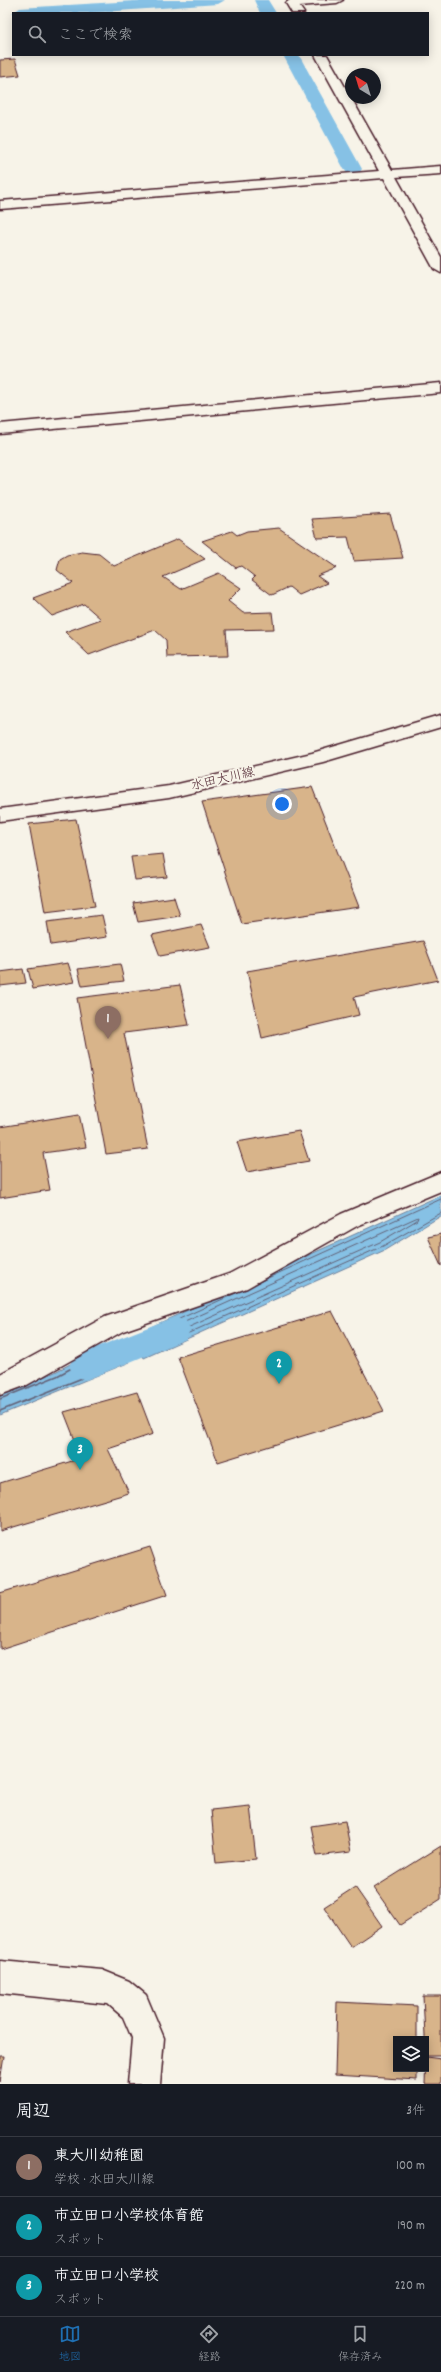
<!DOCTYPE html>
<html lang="ja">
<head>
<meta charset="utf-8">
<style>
  :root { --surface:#171b24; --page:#20242c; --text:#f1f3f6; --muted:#9ea1a6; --line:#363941; --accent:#1f6fb2 }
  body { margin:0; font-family:Dekko,"Klee One",sans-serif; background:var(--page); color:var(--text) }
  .controls { position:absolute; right:12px; bottom:12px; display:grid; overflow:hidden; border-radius:0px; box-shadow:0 2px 10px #0003 }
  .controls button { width:36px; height:36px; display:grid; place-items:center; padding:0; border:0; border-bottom:1px solid var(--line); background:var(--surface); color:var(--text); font:20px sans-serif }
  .compass { position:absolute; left:345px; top:68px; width:36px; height:36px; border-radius:50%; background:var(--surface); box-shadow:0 2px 10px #0003; rotate:322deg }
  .you { position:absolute; left:282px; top:804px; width:14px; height:14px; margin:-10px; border:3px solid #fff; border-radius:50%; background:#1a73e8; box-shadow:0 0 0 6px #1a73e833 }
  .badge { display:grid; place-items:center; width:26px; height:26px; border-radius:50%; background:var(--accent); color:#fff; font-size:13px; font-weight:700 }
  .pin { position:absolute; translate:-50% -33px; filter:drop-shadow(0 1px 2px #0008) }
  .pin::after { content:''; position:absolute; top:21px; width:14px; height:12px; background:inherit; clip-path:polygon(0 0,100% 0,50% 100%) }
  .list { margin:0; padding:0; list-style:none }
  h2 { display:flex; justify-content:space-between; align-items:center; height:52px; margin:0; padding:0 16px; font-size:17px }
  h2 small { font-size:13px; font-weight:400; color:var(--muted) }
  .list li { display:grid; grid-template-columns:26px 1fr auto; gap:12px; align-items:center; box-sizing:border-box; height:60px; padding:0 16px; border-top:1px solid var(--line) }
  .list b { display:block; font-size:15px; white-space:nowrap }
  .list p { margin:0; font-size:13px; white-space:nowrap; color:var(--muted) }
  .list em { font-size:13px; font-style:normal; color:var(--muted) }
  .icon { flex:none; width:22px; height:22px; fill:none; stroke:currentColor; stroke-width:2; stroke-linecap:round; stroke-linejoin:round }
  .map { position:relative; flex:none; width:441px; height:2084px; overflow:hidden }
  .search { position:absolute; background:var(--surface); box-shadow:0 2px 10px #0003; left:12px; right:12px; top:12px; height:44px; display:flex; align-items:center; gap:10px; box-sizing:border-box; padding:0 14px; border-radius:0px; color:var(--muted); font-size:15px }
  .sheet { height:232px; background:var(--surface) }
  nav { display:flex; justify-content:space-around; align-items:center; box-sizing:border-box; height:56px; border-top:1px solid var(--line); background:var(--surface); font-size:11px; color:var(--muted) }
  nav a { display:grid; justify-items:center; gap:2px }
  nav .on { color:var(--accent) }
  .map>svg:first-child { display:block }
  .water { fill:#86c1e5; stroke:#6e809b }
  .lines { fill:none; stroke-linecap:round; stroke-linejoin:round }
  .shore-far1 { stroke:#626075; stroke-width:1 }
  .shore { stroke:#626075; stroke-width:1.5 }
  .canal { fill:#86c1e5; fill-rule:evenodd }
  .building { fill:#d8b48a; stroke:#4a1f2b }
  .minor-casing { stroke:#4a1f2b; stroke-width:3 }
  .secondary-casing { stroke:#4a1f2b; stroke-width:3 }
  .minor { fill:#f7f3e8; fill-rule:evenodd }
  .secondary { fill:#f7f3e8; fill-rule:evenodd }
  .labels { text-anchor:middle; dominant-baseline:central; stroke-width:4; stroke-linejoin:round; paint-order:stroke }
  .street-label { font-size:13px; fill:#4a1f2b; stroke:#f7f3e8 }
</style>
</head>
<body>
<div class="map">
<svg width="441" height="2084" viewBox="0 0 441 2084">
  <rect width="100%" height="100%" fill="#f7f3e8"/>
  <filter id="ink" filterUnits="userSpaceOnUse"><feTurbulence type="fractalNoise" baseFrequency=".025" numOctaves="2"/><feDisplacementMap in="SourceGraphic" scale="8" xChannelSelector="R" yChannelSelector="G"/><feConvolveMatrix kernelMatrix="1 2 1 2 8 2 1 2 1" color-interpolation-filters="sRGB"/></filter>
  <g filter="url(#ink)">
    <path class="water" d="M441,1195V1216L385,1250L144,1358L133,1335Z
      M114,1341L130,1362L0,1415V1396L55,1372Z"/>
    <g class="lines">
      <path class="shore-far1" d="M259,1282L441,1199
        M142,1341L140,1337L236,1293
        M146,1341L147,1339L418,1217L417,1220L380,1242L158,1341
        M171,1341L383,1246L441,1213"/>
      <path class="shore" d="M141,1340L147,1352L173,1340
        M147,1340L150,1345L160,1340
        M111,1353L115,1357L114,1359L82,1370Z
        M0,1399L57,1376L112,1346L123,1359L122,1362L0,1411"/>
      <path class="canal" d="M150,0H225L218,4L89,13H12L20,8Z
        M254,0H268L276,13H260Z
        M283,55H299L362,169L359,173H347L344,169Z
        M174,1317L186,1321L190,1330L186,1339L86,1380L74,1376L69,1366L74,1356Z"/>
    </g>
    <path class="building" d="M15,59L20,75L0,77V60Z
      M390,514L403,558L354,561L348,537L317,538L312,519Z
      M279,528L337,568L317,576L327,583L299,595L289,587L272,595L252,580L255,577L241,566L236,568L202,541L232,531L237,535L247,531Z
      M178,539L205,559L163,577L181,589L219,573L241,588L228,601L243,613L272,612L274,629L226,630L228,656L167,657L166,640L155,630L89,655L65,632L101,619L84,604L52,616L33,598L73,583L57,570L60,559L67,555L82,552L99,554L114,566Z
      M312,787L359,907L242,924L202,802Z
      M76,819L95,906L45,912L29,824Z
      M163,854L167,877L135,880L131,857Z
      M174,897L180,916L138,922L133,903Z
      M102,915L107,937L51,945L47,922Z
      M201,925L210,947L160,956L152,935Z
      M423,941L438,980L354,997L359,1015L262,1038L247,971Z
      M68,963L74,982L33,989L28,969Z
      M120,964L124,981L82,986L78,969Z
      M23,969L26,983L0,986V972Z
      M180,985L189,1025L124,1033L148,1149L106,1154L77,998Z
      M79,1114L86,1147L43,1153L50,1190L0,1198V1127Z
      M299,1131L309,1161L247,1172L237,1142Z
      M441,1234V1266L428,1237Z
      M332,1311L384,1411L218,1462L178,1357Z
      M137,1392L153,1434L108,1449L129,1493L0,1531V1483L82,1458L64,1412Z
      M150,1547L167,1595L0,1649V1593Z
      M250,1806L256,1859L216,1863L211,1810Z
      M345,1821L351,1852L317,1856L311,1826Z
      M441,1846V1899L400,1925L374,1888Z
      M355,1887L382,1926L351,1947L324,1907Z
      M423,1996H441V2056H426Z
      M337,2002L417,2006V2039H396V2069H417V2080L335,2075Z
      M0,2056H4L0,2082Z
      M426,2057L441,2059V2084H425Z"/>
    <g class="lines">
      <defs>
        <path id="minor" d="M343,0L337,3L299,6L304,13H292L286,3L290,0Z
          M315,55H327L392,170L441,166V174L396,177L441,257V273L434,269L384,178L0,209V201L379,171Z
          M441,383V393L0,434V424Z
          M441,1172V1191L357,1226L247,1288L123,1331L27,1385L0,1395V1374L105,1317L229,1274L341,1214Z
          M0,1961L102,1970L129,1981L146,1995L164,2038L160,2084H128L132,2038L123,2017L108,2004L0,1993Z"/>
        <path id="secondary" d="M441,715V727L323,762L169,798L0,821V809L169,786L312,753Z"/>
      </defs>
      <use href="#minor" class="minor-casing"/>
      <use href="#secondary" class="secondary-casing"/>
      <use href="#minor" class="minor"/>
      <use href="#secondary" class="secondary"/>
    </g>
  </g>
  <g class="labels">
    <g class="street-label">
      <text transform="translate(223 780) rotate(-13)">水田大川線</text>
    </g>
  </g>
</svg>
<div class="controls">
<button><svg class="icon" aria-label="layers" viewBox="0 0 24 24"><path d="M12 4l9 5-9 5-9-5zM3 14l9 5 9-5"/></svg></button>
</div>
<svg class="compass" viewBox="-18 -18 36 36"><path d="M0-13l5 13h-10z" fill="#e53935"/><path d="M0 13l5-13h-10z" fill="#9ea1a6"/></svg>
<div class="you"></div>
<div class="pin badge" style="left:108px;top:1039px;background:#8d6e63">1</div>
<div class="pin badge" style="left:279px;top:1384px;background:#0f9aa8">2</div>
<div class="pin badge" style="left:80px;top:1470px;background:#0f9aa8">3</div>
<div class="search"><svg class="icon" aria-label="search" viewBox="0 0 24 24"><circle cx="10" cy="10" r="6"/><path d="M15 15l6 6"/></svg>ここで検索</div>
</div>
<section class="sheet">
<h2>周辺<small>3件</small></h2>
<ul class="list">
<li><span class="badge" style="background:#8d6e63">1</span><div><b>東大川幼稚園</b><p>学校 · 水田大川線</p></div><em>100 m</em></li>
<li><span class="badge" style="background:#0f9aa8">2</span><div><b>市立田口小学校体育館</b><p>スポット</p></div><em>190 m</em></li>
<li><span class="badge" style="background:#0f9aa8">3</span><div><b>市立田口小学校</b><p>スポット</p></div><em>220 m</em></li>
</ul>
</section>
<nav>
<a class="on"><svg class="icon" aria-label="map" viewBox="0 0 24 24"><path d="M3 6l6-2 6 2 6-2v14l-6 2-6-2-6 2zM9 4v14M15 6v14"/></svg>地図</a>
<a><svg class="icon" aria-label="directions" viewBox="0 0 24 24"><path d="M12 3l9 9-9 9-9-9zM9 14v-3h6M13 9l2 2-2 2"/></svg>経路</a>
<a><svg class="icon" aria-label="saved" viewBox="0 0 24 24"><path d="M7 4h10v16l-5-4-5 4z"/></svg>保存済み</a>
</nav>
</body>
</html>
